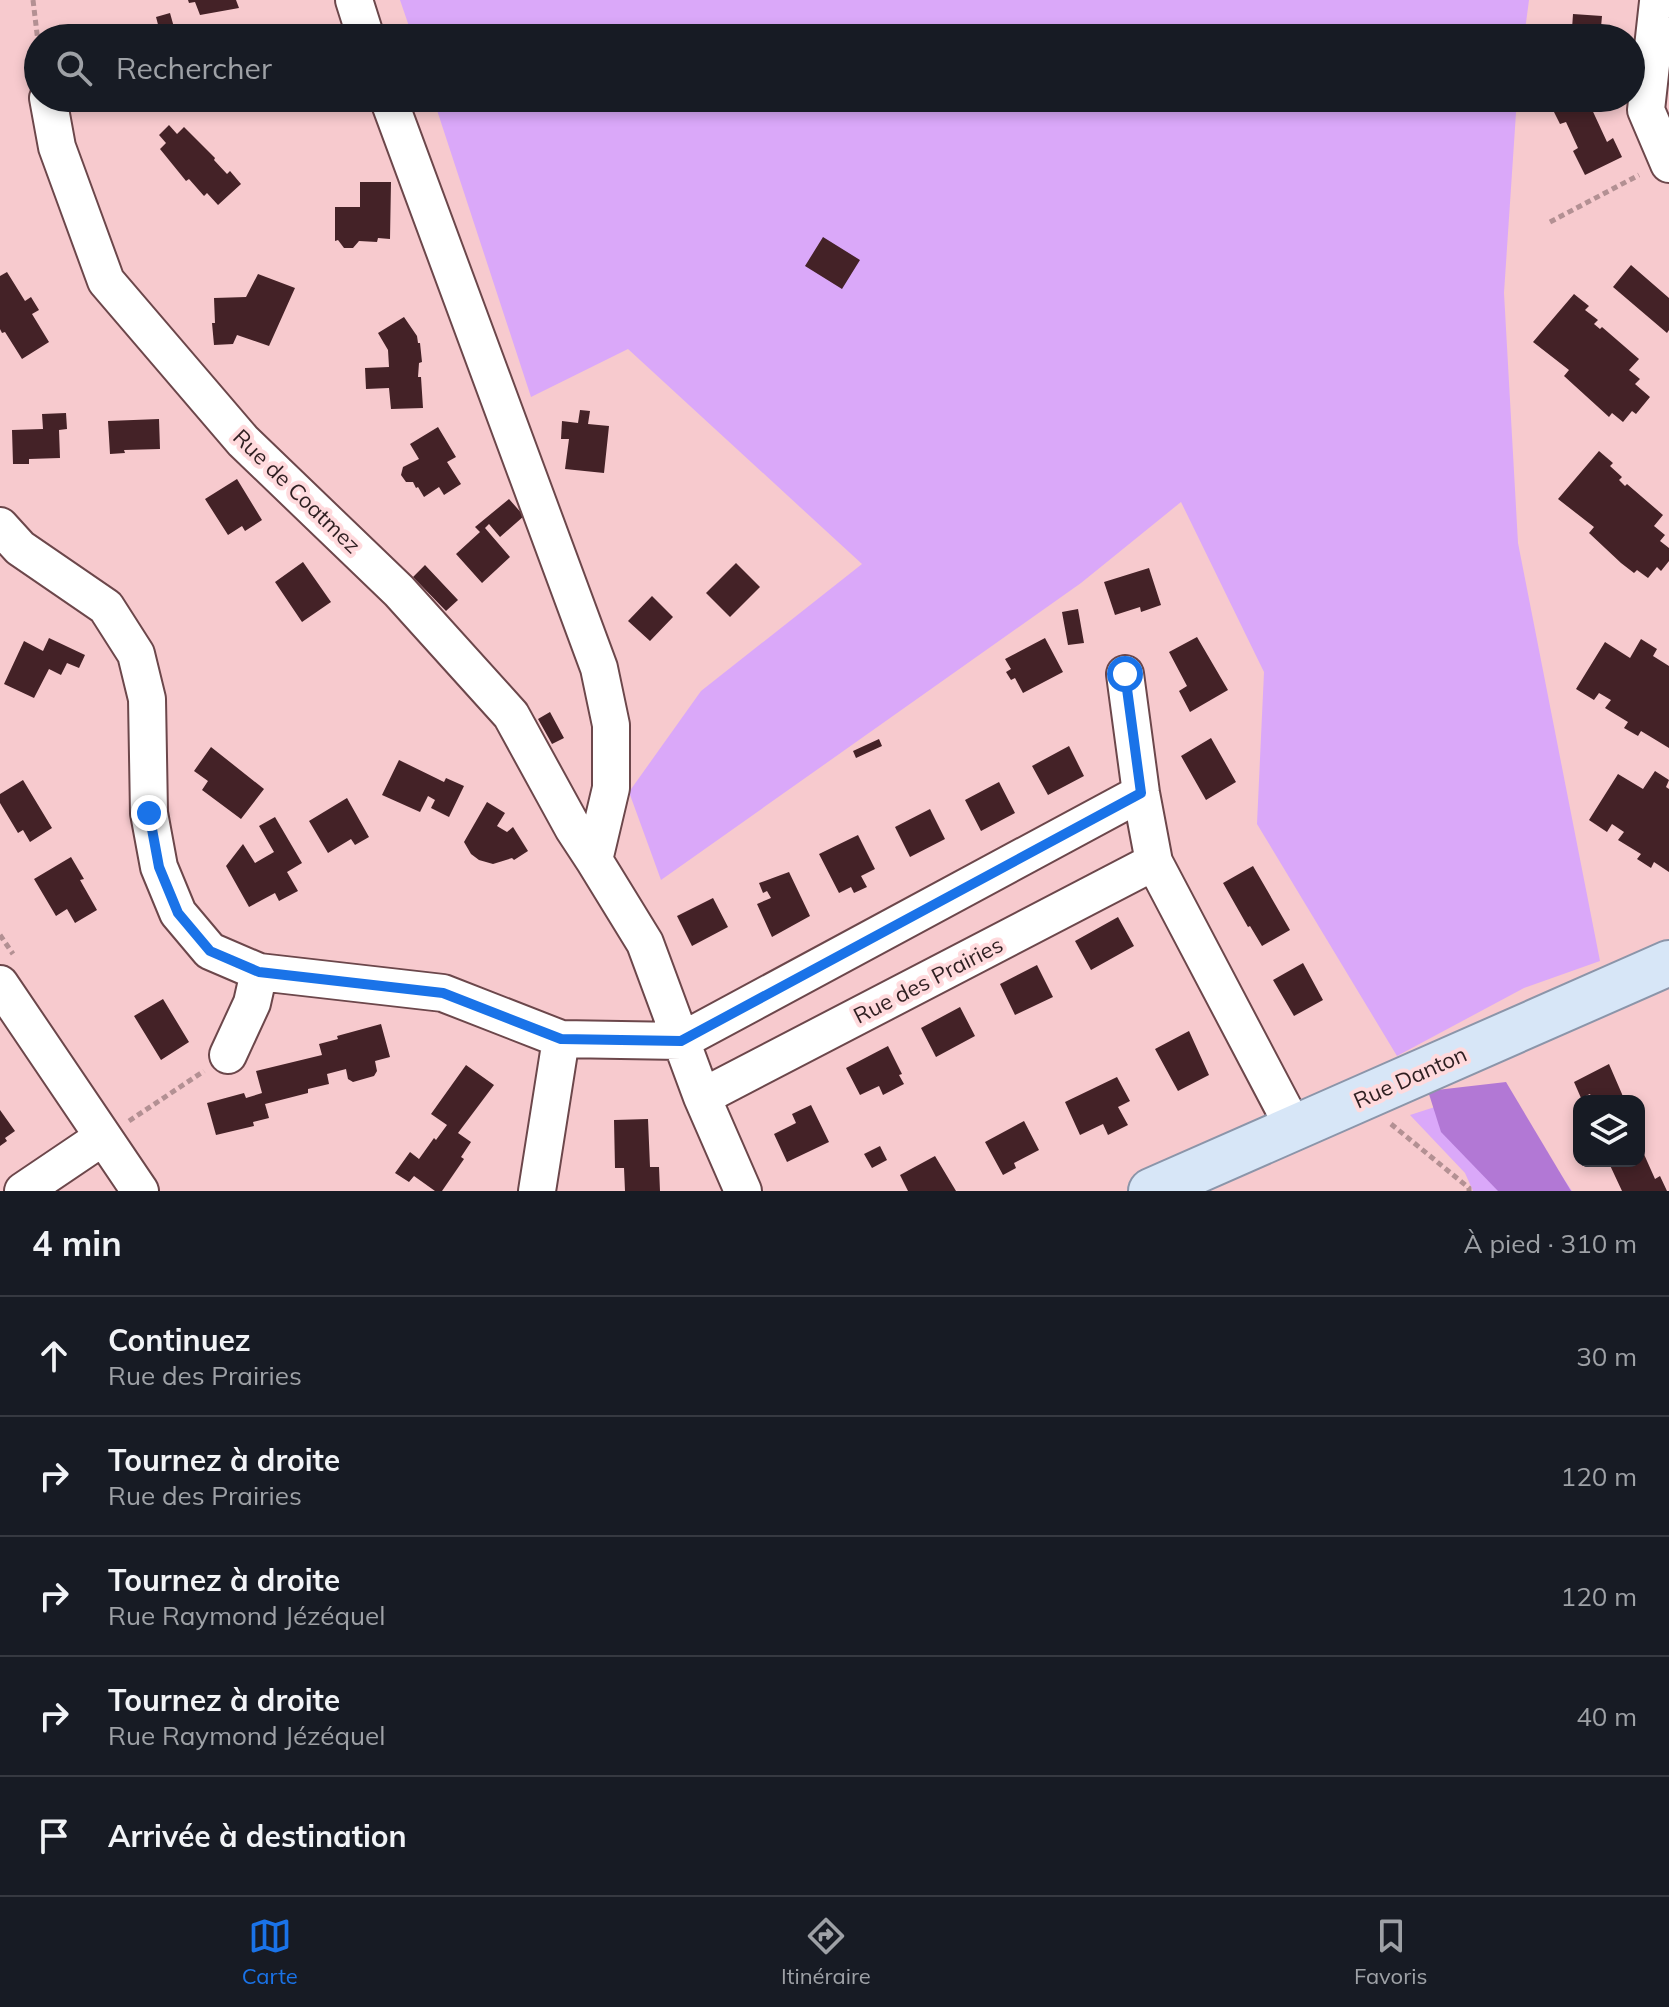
<!DOCTYPE html>
<html lang="fr">
<head>
<meta charset="utf-8">
<style>
  :root { --surface:#171b24; --page:#242831; --text:#f1f3f6; --muted:#9ea1a6; --line:#363941; --accent:#1a73e8 }
  body { margin:0; font-family:Mulish,sans-serif; background:var(--page); color:var(--text) }
  .controls { position:absolute; right:24px; bottom:24px; display:grid; overflow:hidden; border-radius:16px; box-shadow:0 4px 12px #0003 }
  .controls button { width:72px; height:72px; display:grid; place-items:center; padding:0; border:0; border-bottom:2px solid var(--line); background:var(--surface); color:var(--text); font:40px sans-serif }
  .stop { position:absolute; width:24px; height:24px; margin:-18px; border:6px solid #1a73e8; border-radius:50%; background:#fff }
  .stop.end { background:#1a73e8; border-color:#fff; box-shadow:0 2px 8px #0008 }
  .list { margin:0; padding:0; list-style:none }
  h2 { display:flex; justify-content:space-between; align-items:center; height:104px; margin:0; padding:0 32px; font-size:34px }
  h2 small { font-size:26px; font-weight:400; color:var(--muted) }
  .list li { display:grid; grid-template-columns:52px 1fr auto; gap:24px; align-items:center; box-sizing:border-box; height:120px; padding:0 32px; border-top:2px solid var(--line) }
  .list b { display:block; font-size:30px; white-space:nowrap }
  .list p { margin:0; font-size:26px; white-space:nowrap; color:var(--muted) }
  .list em { font-size:26px; font-style:normal; color:var(--muted) }
  .icon { flex:none; width:44px; height:44px; fill:none; stroke:currentColor; stroke-width:2; stroke-linecap:round; stroke-linejoin:round }
  .map { position:relative; flex:none; width:1669px; height:1191px; overflow:hidden }
  .search { position:absolute; background:var(--surface); box-shadow:0 4px 12px #0003; left:24px; right:24px; top:24px; height:88px; display:flex; align-items:center; gap:20px; box-sizing:border-box; padding:0 28px; border-radius:44px; color:var(--muted); font-size:30px }
  .sheet { height:704px; background:var(--surface) }
  nav { display:flex; justify-content:space-around; align-items:center; box-sizing:border-box; height:112px; border-top:2px solid var(--line); background:var(--surface); font-size:22px; color:var(--muted) }
  nav a { display:grid; justify-items:center; gap:4px }
  nav .on { color:var(--accent) }
  .map>svg:first-child { display:block }
  .green { fill:#daa8f9 }
  .forest { fill:#b278d5 }
  .building { fill:#442227 }
  .lines { fill:none; stroke-linecap:round; stroke-linejoin:round }
  .minor-casing { stroke:#6c474b; stroke-width:40 }
  .major-casing { stroke:#8b95a9; stroke-width:48 }
  .path { stroke:#b39093; stroke-width:5; stroke-dasharray:6 4; stroke-linecap:butt }
  .minor { stroke:#fff; stroke-width:36 }
  .major { stroke:#d7e6f7; stroke-width:44 }
  .route { stroke:#1a73e8; stroke-width:10 }
  .labels { text-anchor:middle; dominant-baseline:central; stroke-width:8; stroke-linejoin:round; paint-order:stroke }
  .street-label { font-size:22px; fill:#2f1f21; stroke:#ffdadd }
</style>
</head>
<body>
<div class="map">
<svg width="1669" height="1191" viewBox="0 0 1669 1191">
  <rect width="100%" height="100%" fill="#f7cace"/>
  <path class="green" d="M400,0H1529L1524,38H413Z
    M433,98H1517L1504,293L1518,543L1600,961L1524,988L1397,1056L1257,824L1264,672L1181,502L1081,583L661,880L629,792L701,691L862,564L628,349L531,397Z
    M1500,1086L1572,1191H1473L1465,1173L1410,1115Z"/>
  <path class="forest" d="M1506,1082L1571,1191H1498L1441,1132L1428,1091Z"/>
  <path class="building" d="M188,0H236L239,8L200,15L195,2L189,3Z
    M170,13L177,38H143L160,32L156,17Z
    M1573,14L1602,16L1600,38H1565L1566,29H1572Z
    M1553,98H1594L1595,101L1589,103L1607,142L1613,138L1622,157L1585,175L1573,151L1578,148L1566,122L1560,124L1548,100Z
    M169,125L177,134L184,127L215,158L214,160L227,174L230,171L241,184L218,205L207,193L204,196L189,179L186,181L160,149L166,143L159,135Z
    M360,182H391L390,239L378,238L377,242L359,241L353,248H344L338,240L335,241V207H360Z
    M823,237L860,260L842,289L805,266Z
    M1631,265L1669,298V330L1667,333L1613,287Z
    M7,272L25,301L31,297L39,310L32,314L49,342L22,359L5,332L2,333L0,329V276Z
    M258,274L295,288L269,346L237,335L233,344L214,345L212,323H215L214,298L246,297Z
    M1574,294L1589,306L1585,310L1598,320L1594,324L1600,329L1602,327L1639,359L1629,370L1640,379L1635,384L1650,397L1636,414L1632,411L1623,422L1612,413L1609,417L1597,406L1564,376L1569,370L1533,342Z
    M404,317L417,336L418,343H420L422,362L419,363L418,377H421L423,408L391,409L389,388L366,389L365,368L389,367L388,350L378,333Z
    M580,410L590,411L588,424L609,426L604,473L565,469L569,439H561L562,421L578,423Z
    M66,413L67,429L59,430L60,458L29,459V464H13L12,430L43,429L42,414Z
    M159,419L160,449L124,450L125,453L110,454L108,421Z
    M438,427L456,457L447,462L461,484L444,495L439,487L424,497L418,487L416,488L413,482H406L401,475L403,467L419,459L410,444Z
    M1599,451L1613,463L1610,466L1622,477L1619,480L1625,486L1627,484L1663,515L1654,526L1665,535L1660,541L1669,548V561L1661,571L1657,567L1648,578L1637,570L1634,573L1621,563L1589,533L1594,527L1558,499Z
    M237,479L262,520L245,531L242,526L228,535L205,499Z
    M509,499L524,516L500,537L489,524L485,528L510,557L482,583L456,554L480,532L475,527Z
    M303,562L331,602L302,622L275,582Z
    M736,563L760,587L730,617L706,593Z
    M425,565L458,600L446,611L413,577Z
    M1149,568L1161,605L1141,612L1140,607L1115,615L1104,582Z
    M652,596L673,617L650,641L628,621Z
    M1078,609L1084,643L1068,645L1062,612Z
    M1197,637L1228,690L1190,712L1179,691L1187,686L1169,652Z
    M49,638L85,655L79,668L67,663L61,675L49,669L34,698L4,684L24,641L43,651Z
    M1045,638L1063,672L1023,693L1015,678L1011,680L1006,672L1011,669L1005,659Z
    M1641,639L1657,649L1653,656L1669,666V748L1641,731L1638,736L1624,728L1628,722L1605,708L1611,700L1599,693L1594,700L1576,689L1605,642L1630,658Z
    M550,712L564,738L552,744L538,719Z
    M1211,738L1236,782L1206,800L1181,756Z
    M879,739L882,746L856,758L853,751Z
    M1069,746L1084,776L1048,795L1032,766Z
    M211,747L264,789L241,819L202,790L208,781L194,771Z
    M399,760L444,782L446,778L464,786L449,817L431,808L435,800L428,796L420,812L382,795Z
    M1655,771L1669,780L1666,787L1669,789V872L1654,862L1651,868L1637,859L1641,854L1618,840L1624,832L1612,824L1607,832L1589,820L1618,774L1643,789Z
    M23,780L52,828L30,842L23,830L18,833L0,803V794Z
    M999,782L1015,813L981,831L965,800Z
    M347,798L369,837L355,845L351,839L328,853L309,821Z
    M487,802L505,813L497,826L507,832L513,827L528,851L514,860L512,858L493,864L479,860L471,854L464,842Z
    M930,809L945,839L910,857L895,827Z
    M275,817L302,863L287,872L298,891L279,901L275,893L249,907L226,866L243,844L255,863L274,852L259,826Z
    M858,835L875,869L861,876L867,887L854,893L851,887L839,893L819,854Z
    M71,857L84,879L80,880L97,910L75,923L67,909L56,916L34,879Z
    M1253,866L1290,930L1262,946L1250,926L1248,927L1223,883Z
    M789,872L810,916L772,937L757,904L771,898L767,891L763,893L759,883Z
    M713,898L728,927L692,946L677,916Z
    M1118,917L1134,946L1091,970L1075,941Z
    M1303,963L1323,1000L1294,1016L1273,980Z
    M1037,965L1053,997L1015,1015L1000,984Z
    M163,999L189,1042L161,1060L134,1016Z
    M960,1007L975,1036L936,1057L921,1028Z
    M381,1024L390,1057L375,1061L377,1071L374,1076L353,1082L348,1079L346,1069L327,1074L329,1084L308,1089V1093L265,1104L269,1118L253,1122L254,1126L216,1135L207,1103L244,1093L246,1098L262,1093L256,1071L322,1055L319,1044L338,1039L337,1036Z
    M1189,1031L1209,1075L1178,1091L1155,1049Z
    M888,1046L902,1074L899,1075L904,1084L883,1095L879,1086L860,1095L846,1068Z
    M1609,1064L1625,1101H1593L1590,1094L1581,1098L1574,1082Z
    M466,1065L494,1085L458,1133L471,1142L461,1157L464,1159L442,1191H435L414,1176L409,1182L395,1173L410,1152L419,1159L434,1138L436,1140L447,1125L431,1114Z
    M1117,1077L1130,1101L1118,1107L1128,1125L1108,1135L1103,1124L1080,1135L1065,1102Z
    M811,1105L829,1142L787,1162L774,1134L796,1123L792,1114Z
    M0,1110L15,1131L5,1138L7,1141L0,1146Z
    M648,1119L650,1167H659L660,1191H625L624,1168H615L614,1120Z
    M1024,1121L1039,1150L1014,1163L1016,1168L1003,1175L985,1142Z
    M1639,1143L1655,1179L1660,1176L1667,1191H1622L1608,1161H1639Z
    M880,1146L887,1160L872,1168L864,1154Z
    M935,1156L956,1191H908L900,1175Z"/>
  <g class="lines">
    <defs>
      <path id="minor" d="M354,0L366,38
        M1665,0L1658,2L1646,110L1669,164
        M48,98L57,147L106,281L243,441L399,591L511,715L573,828L594,860
        M388,98L599,668L611,725V788L594,860L645,943L702,1097L743,1191
        M0,526L20,548L106,607L136,654L147,699L149,813L159,867L178,913L210,951L259,972L443,993L561,1039L681,1041L1141,793
        M1125,674L1141,793L1154,862L1294,1128
        M0,984L140,1191
        M228,1055L252,1003L259,972
        M702,1097L1154,862
        M23,1191L103,1137
        M537,1191L561,1039"/>
      <path id="major" d="M1151,1191L1669,963"/>
    </defs>
    <use href="#minor" class="minor-casing"/>
    <use href="#major" class="major-casing"/>
    <path class="path" d="M33,0L38,42
      M1550,222L1639,175
      M0,935L13,954
      M129,1121L204,1071
      M1391,1124L1469,1188V1191"/>
    <use href="#minor" class="minor"/>
    <use href="#major" class="major"/>
  </g>
  <g class="lines">
    <path class="route" d="M149,813L159,867L178,913L210,951L259,972L443,993L561,1039L681,1041L1141,793L1125,674"/>
  </g>
  <g class="labels">
    <g class="street-label">
      <text transform="translate(297 491) rotate(44)">Rue de Coatmez</text>
      <text transform="translate(928 980) rotate(-27)">Rue des Prairies</text>
      <text transform="translate(1410 1077) rotate(-24)">Rue Danton</text>
    </g>
  </g>
</svg>
<div class="controls">
<button><svg class="icon" aria-label="layers" viewBox="0 0 24 24"><path d="M12 4l9 5-9 5-9-5zM3 14l9 5 9-5"/></svg></button>
</div>
<div class="stop" style="left:1125px;top:674px"></div>
<div class="stop end" style="left:149px;top:813px"></div>
<div class="search"><svg class="icon" aria-label="search" viewBox="0 0 24 24"><circle cx="10" cy="10" r="6"/><path d="M15 15l6 6"/></svg>Rechercher</div>
</div>
<section class="sheet">
<h2>4 min<small>À pied · 310 m</small></h2>
<ul class="list">
<li><svg class="icon" aria-label="ahead" viewBox="0 0 24 24"><path d="M12 20V5M6 11l6-6 6 6"/></svg><div><b>Continuez</b><p>Rue des Prairies</p></div><em>30 m</em></li>
<li><svg class="icon" aria-label="right" viewBox="0 0 24 24"><path d="M7 20v-9h11M14 6l5 5-5 5"/></svg><div><b>Tournez à droite</b><p>Rue des Prairies</p></div><em>120 m</em></li>
<li><svg class="icon" aria-label="right" viewBox="0 0 24 24"><path d="M7 20v-9h11M14 6l5 5-5 5"/></svg><div><b>Tournez à droite</b><p>Rue Raymond Jézéquel</p></div><em>120 m</em></li>
<li><svg class="icon" aria-label="right" viewBox="0 0 24 24"><path d="M7 20v-9h11M14 6l5 5-5 5"/></svg><div><b>Tournez à droite</b><p>Rue Raymond Jézéquel</p></div><em>40 m</em></li>
<li><svg class="icon" aria-label="arrive" viewBox="0 0 24 24"><path d="M6 21V4h12l-3 4 3 4H6"/></svg><div><b>Arrivée à destination</b></div></li>
</ul>
</section>
<nav>
<a class="on"><svg class="icon" aria-label="map" viewBox="0 0 24 24"><path d="M3 6l6-2 6 2 6-2v14l-6 2-6-2-6 2zM9 4v14M15 6v14"/></svg>Carte</a>
<a><svg class="icon" aria-label="directions" viewBox="0 0 24 24"><path d="M12 3l9 9-9 9-9-9zM9 14v-3h6M13 9l2 2-2 2"/></svg>Itinéraire</a>
<a><svg class="icon" aria-label="saved" viewBox="0 0 24 24"><path d="M7 4h10v16l-5-4-5 4z"/></svg>Favoris</a>
</nav>
</body>
</html>
